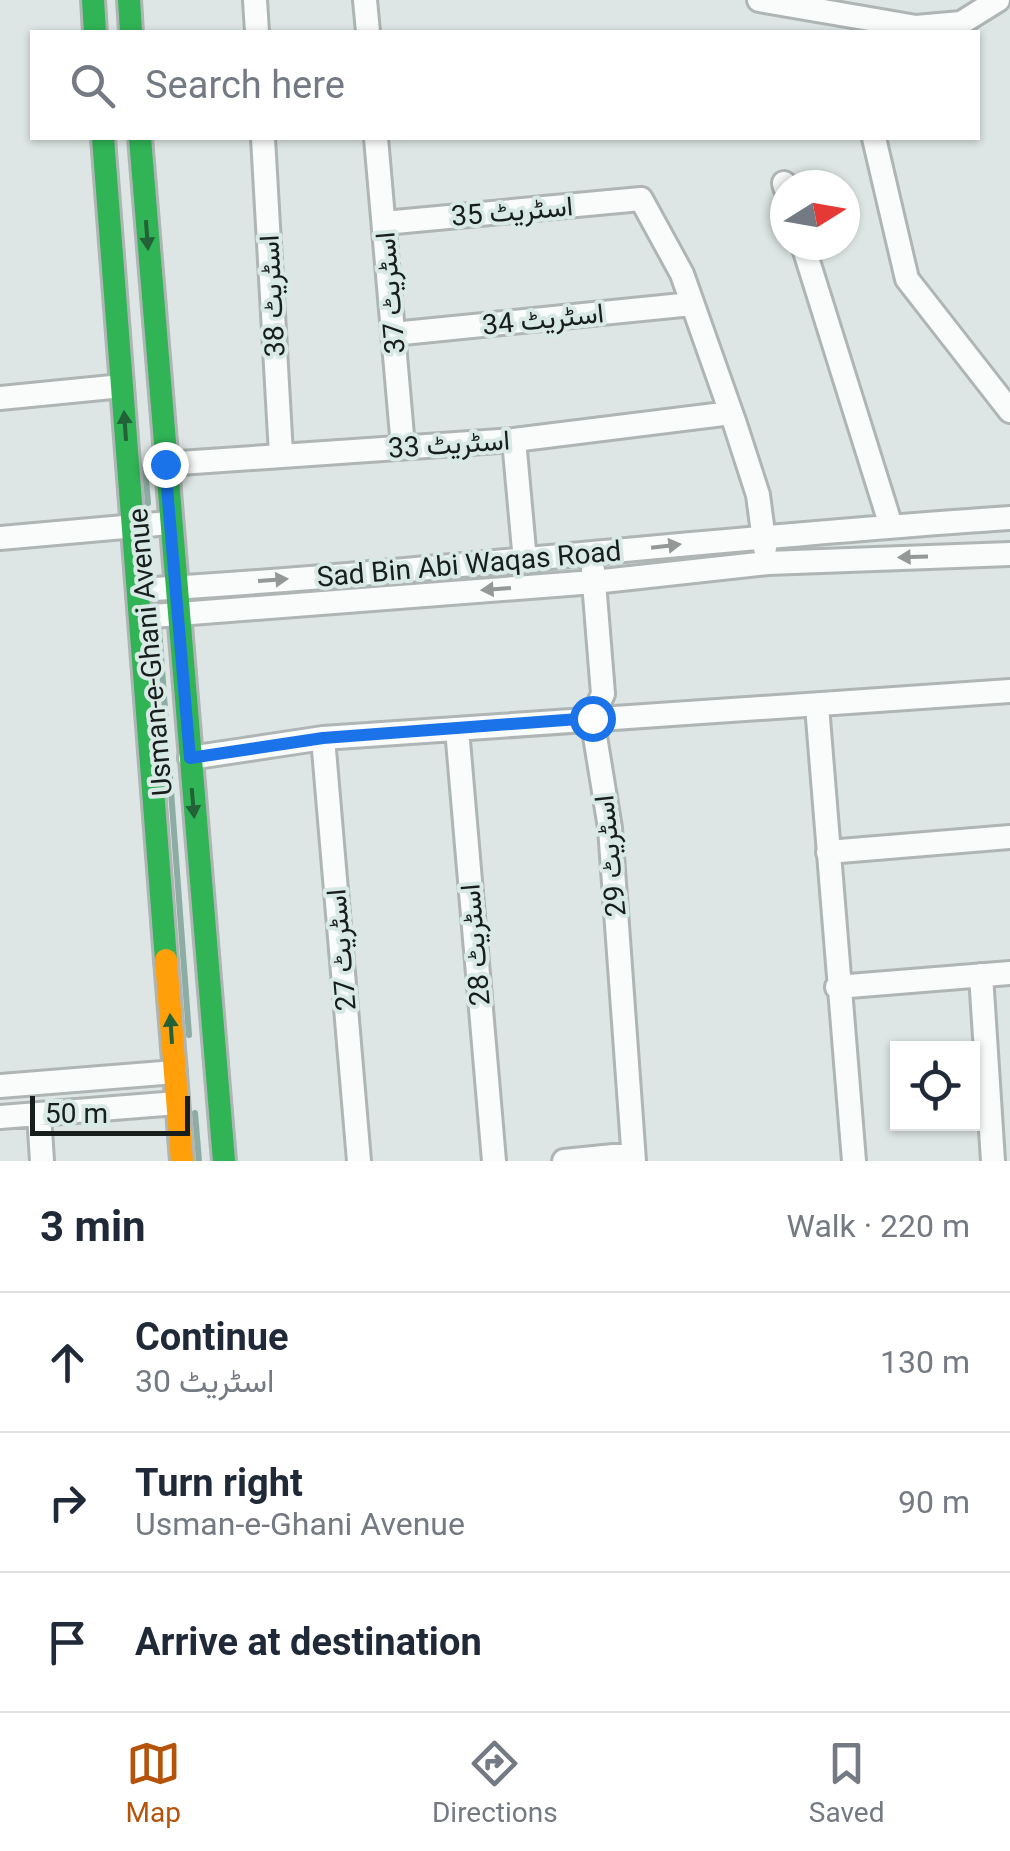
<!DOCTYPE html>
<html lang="en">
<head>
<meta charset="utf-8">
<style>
  :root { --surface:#fff; --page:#f2f2f3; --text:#1f2937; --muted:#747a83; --line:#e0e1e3; --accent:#b45309 }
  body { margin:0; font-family:Roboto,Vazirmatn,sans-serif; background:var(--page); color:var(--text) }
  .controls { position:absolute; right:30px; bottom:30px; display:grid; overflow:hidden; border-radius:0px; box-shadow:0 2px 8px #0004 }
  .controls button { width:90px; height:90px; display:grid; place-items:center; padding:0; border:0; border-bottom:2px solid var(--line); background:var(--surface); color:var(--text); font:50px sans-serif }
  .compass { position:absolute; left:770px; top:170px; width:90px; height:90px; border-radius:50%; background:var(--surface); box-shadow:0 2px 8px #0004; rotate:79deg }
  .scale { position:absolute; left:30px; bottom:25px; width:160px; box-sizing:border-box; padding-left:10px; border:5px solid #171e1c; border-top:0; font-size:28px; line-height:35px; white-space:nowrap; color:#171e1c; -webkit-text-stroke:8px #d9eae6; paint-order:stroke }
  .stop { position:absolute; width:30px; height:30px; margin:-22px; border:8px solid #1a73e8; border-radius:50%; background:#fff }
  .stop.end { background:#1a73e8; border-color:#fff; box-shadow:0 2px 10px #0008 }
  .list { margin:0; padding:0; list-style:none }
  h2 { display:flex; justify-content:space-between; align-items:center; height:130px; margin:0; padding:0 40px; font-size:42px }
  h2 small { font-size:32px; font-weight:400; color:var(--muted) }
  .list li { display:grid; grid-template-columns:65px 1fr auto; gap:30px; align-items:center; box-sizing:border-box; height:140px; padding:0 40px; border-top:2px solid var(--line) }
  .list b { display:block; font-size:38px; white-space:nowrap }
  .list p { margin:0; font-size:32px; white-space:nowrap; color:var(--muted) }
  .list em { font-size:32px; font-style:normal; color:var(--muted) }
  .icon { flex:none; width:55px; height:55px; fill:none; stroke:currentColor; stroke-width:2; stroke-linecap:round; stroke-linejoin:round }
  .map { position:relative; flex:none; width:1010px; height:1161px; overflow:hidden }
  .search { position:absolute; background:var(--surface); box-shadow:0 2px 8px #0004; left:30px; right:30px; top:30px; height:110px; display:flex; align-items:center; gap:25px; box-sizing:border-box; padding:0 35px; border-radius:0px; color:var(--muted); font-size:38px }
  .sheet { height:550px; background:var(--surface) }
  nav { display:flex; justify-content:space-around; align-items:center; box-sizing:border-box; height:140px; border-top:2px solid var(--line); background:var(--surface); font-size:28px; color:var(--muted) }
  nav a { display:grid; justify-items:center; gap:5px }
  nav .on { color:var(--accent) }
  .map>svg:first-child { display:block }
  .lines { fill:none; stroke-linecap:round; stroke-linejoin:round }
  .stream { stroke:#8caca4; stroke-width:6 }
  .street-casing { stroke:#aeb5b4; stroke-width:28 }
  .fast-casing { stroke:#aeb5b4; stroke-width:28 }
  .slow-casing { stroke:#aeb5b4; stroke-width:28 }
  .street { stroke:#fafbfb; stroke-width:22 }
  .fast { stroke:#30b455; stroke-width:22 }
  .slow { stroke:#ff9f0a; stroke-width:22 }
  .oneway { fill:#226236 }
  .oneway2 { fill:#949897 }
  .route { stroke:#1a73e8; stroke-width:12 }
  .labels { text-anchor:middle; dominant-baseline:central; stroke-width:8; stroke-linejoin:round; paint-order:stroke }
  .street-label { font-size:28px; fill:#171e1c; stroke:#d9eae6 }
</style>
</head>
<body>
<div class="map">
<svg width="1010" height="1161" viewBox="0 0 1010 1161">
  <rect width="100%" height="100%" fill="#dde6e4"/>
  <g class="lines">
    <path class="stream" d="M145,469L148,503
      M159,628L189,1035
      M195,1113L199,1161"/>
    <defs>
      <path id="street" d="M255,0L257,32
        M365,0L368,32
        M759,0L916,27L961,23L998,0
        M263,138L281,454
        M376,138L403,447
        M874,138L907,279L1010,411
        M784,183L785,187
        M384,223L641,199L682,274L735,424L758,495L765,548
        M803,245L891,526
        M393,334L692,304
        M0,398L122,386
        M514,440L525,561
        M165,464L514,440L731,413
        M0,538L169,523
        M593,570L603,694L592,718L610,828L634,1161
        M138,590C429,573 719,537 1010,518
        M140,617L594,582L768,563L1010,554
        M817,706L854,1161
        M457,729L494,1161
        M323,738L359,1161
        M190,758L323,738L1010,691
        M828,852L1010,837
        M981,975L993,1161
        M837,987L1010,973
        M0,1086L175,1072
        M39,1114L42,1161
        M0,1117L177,1103
        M564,1161L633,1154"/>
      <path id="fast" d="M93,0L95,32
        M129,0L131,32
        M103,138L166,960
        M140,138L224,1161"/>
      <path id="slow" d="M166,960L182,1161"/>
    </defs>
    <use href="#street" class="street-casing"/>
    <use href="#fast" class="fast-casing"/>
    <use href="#slow" class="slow-casing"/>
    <use href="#street" class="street"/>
    <use href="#fast" class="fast"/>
    <use href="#slow" class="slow"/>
  </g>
  <defs><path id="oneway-solid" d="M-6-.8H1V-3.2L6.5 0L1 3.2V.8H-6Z" transform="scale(2.5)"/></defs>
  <g class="oneway">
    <use href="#oneway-solid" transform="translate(147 235) rotate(86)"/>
    <use href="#oneway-solid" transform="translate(125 426) rotate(-94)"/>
    <use href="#oneway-solid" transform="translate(193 803) rotate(85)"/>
    <use href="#oneway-solid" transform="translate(171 1029) rotate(-94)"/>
  </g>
  <g class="oneway2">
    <use href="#oneway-solid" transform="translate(666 546) rotate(-7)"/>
    <use href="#oneway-solid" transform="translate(913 557) rotate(178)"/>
    <use href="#oneway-solid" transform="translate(273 580) rotate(-4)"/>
    <use href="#oneway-solid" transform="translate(496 589) rotate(176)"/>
  </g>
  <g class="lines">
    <path class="route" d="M165,464L190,758L323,738L592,718"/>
  </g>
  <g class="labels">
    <g class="street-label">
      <text transform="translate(512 211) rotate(-5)">اسٹریٹ 35</text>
      <text transform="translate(390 293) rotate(-95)">اسٹریٹ 37</text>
      <text transform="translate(272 296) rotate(-93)">اسٹریٹ 38</text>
      <text transform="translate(543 319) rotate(-6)">اسٹریٹ 34</text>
      <text transform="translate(449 444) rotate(-4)">اسٹریٹ 33</text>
      <text transform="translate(469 564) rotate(-5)">Sad Bin Abi Waqas Road</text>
      <text transform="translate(150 652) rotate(-95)">Usman-e-Ghani Avenue</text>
      <text transform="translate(610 856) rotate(-96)">اسٹریٹ 29</text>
      <text transform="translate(475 945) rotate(-95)">اسٹریٹ 28</text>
      <text transform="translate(341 950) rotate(-95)">اسٹریٹ 27</text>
    </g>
  </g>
</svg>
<div class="controls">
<button><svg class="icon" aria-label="locate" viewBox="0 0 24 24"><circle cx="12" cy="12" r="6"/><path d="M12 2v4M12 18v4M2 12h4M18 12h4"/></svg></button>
</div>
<svg class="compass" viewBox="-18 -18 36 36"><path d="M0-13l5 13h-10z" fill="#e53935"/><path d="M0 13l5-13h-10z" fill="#747a83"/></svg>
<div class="scale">50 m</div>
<div class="stop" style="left:592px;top:718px"></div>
<div class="stop end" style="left:165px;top:464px"></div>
<div class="search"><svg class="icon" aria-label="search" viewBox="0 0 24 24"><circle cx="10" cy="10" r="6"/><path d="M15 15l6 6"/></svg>Search here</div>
</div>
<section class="sheet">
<h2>3 min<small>Walk · 220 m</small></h2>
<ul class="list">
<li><svg class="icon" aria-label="ahead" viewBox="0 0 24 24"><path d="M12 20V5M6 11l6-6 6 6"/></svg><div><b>Continue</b><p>اسٹریٹ 30</p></div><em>130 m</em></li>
<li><svg class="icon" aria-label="right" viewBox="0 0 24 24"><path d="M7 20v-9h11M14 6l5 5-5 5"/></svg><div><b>Turn right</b><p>Usman-e-Ghani Avenue</p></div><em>90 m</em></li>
<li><svg class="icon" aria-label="arrive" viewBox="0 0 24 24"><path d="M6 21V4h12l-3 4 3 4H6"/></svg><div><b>Arrive at destination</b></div></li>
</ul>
</section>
<nav>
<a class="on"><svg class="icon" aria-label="map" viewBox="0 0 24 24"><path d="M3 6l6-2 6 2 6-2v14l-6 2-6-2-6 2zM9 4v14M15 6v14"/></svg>Map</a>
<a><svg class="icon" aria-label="directions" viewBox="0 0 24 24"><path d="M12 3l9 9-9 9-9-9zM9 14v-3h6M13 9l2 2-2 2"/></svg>Directions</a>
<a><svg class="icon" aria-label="saved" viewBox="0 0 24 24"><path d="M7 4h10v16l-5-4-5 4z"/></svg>Saved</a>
</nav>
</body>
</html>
